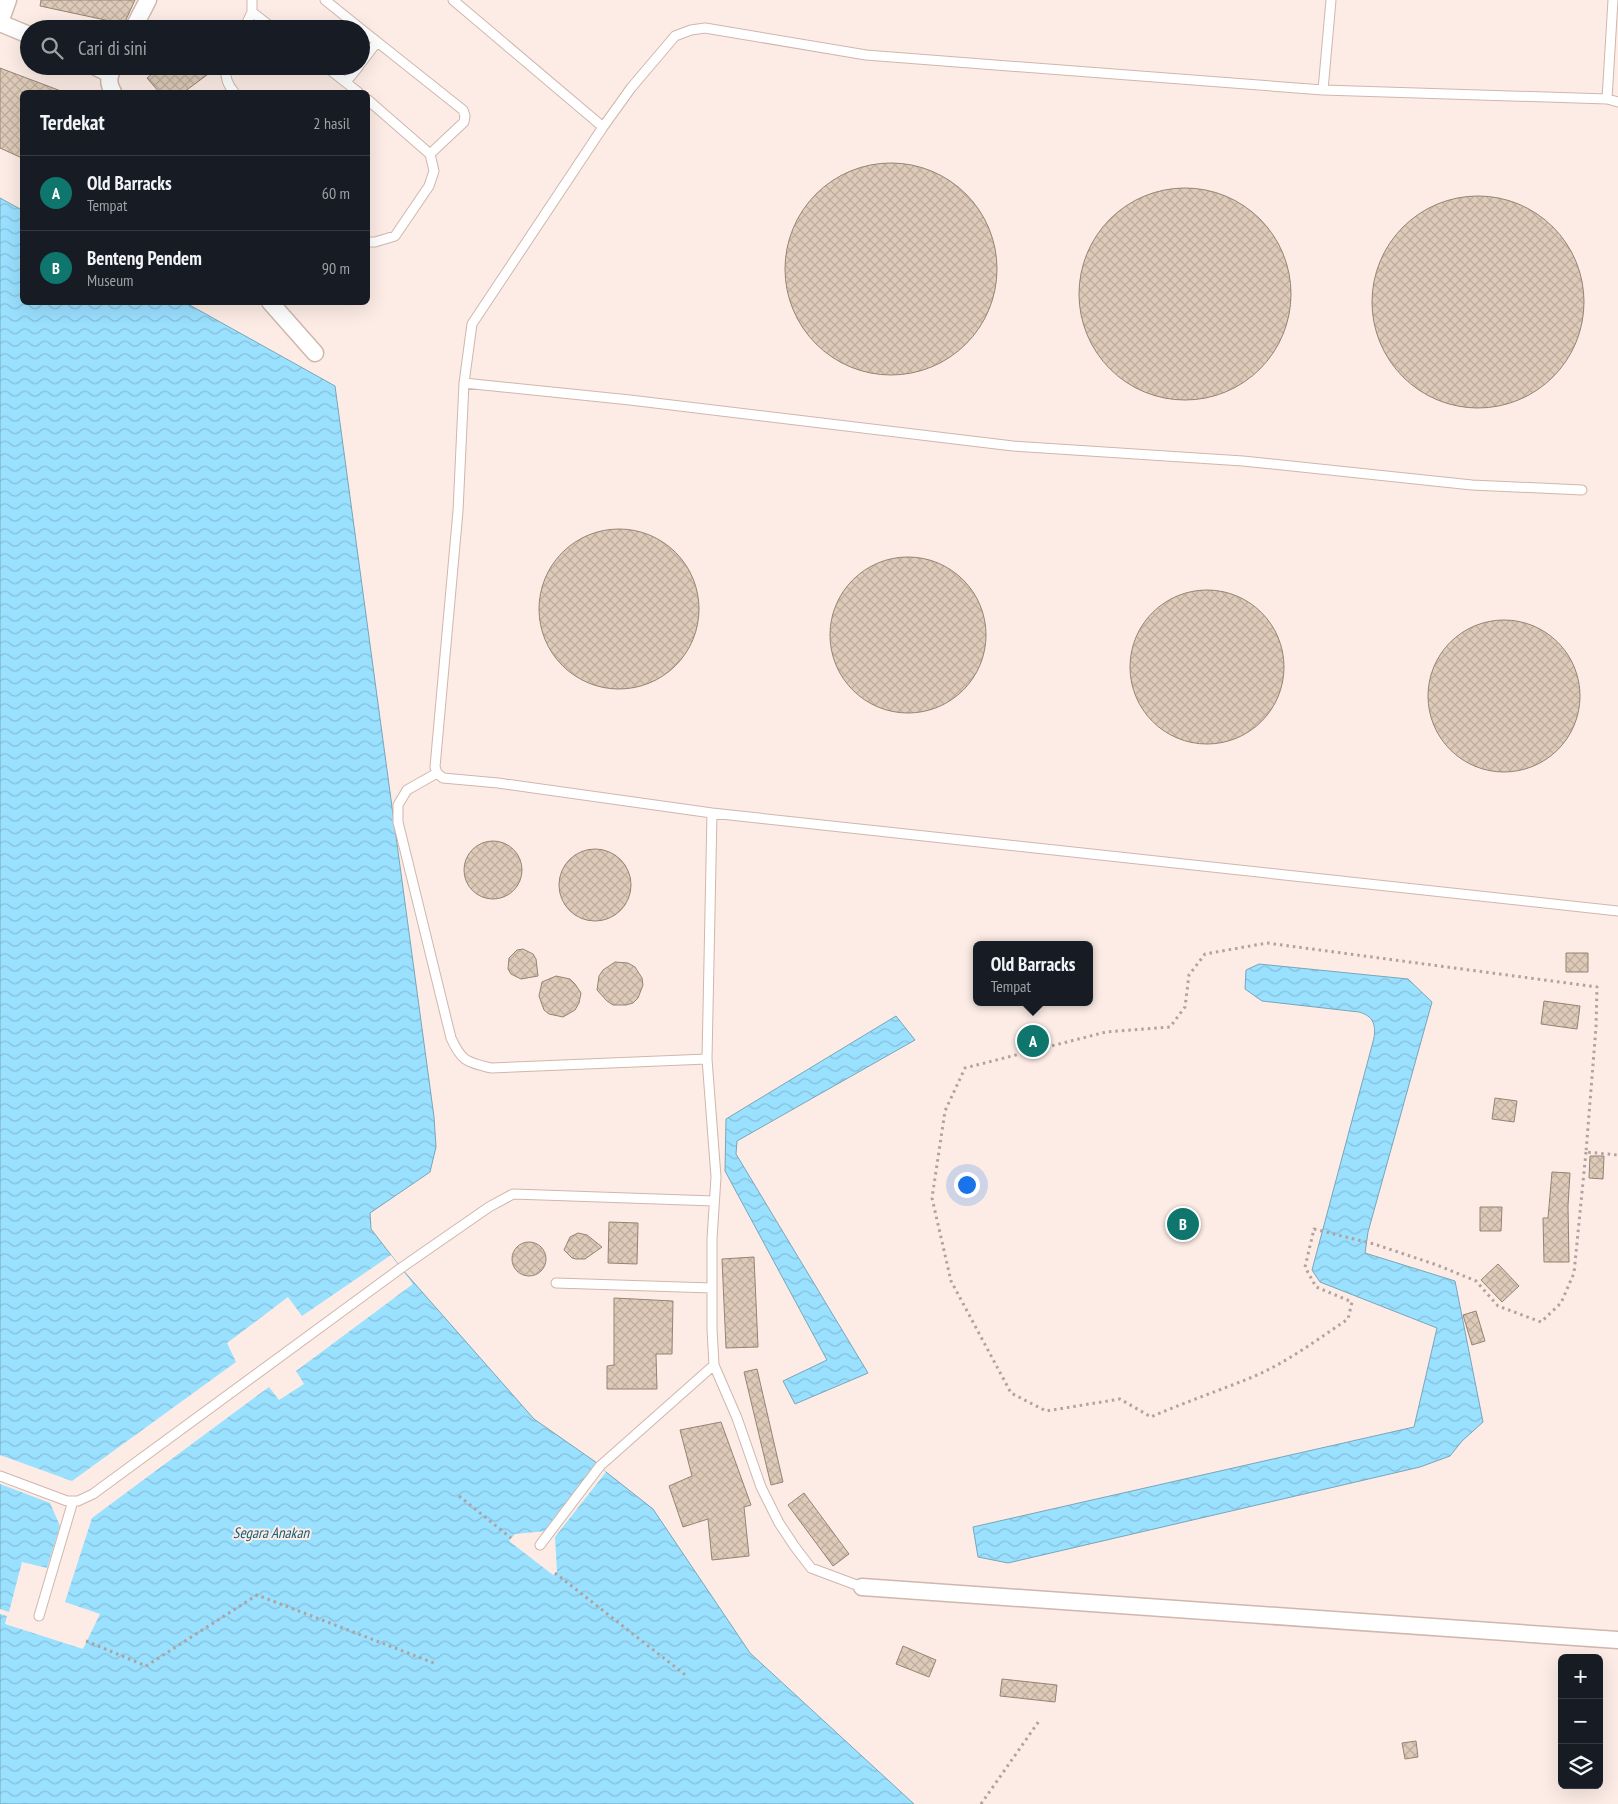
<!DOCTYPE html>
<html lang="id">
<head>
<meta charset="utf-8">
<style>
  :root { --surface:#171b24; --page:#242831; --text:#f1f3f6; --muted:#9ea1a6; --line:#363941; --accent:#0f766e }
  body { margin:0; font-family:"PT Sans Narrow",sans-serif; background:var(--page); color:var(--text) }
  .controls { position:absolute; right:15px; bottom:15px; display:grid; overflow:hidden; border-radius:8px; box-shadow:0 5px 20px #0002 }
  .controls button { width:45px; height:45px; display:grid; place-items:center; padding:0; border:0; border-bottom:1px solid var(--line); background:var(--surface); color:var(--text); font:25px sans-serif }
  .you { position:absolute; left:966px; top:1184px; width:18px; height:18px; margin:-12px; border:4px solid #fff; border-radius:50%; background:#1a73e8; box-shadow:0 0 0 8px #1a73e833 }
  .badge { display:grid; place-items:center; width:32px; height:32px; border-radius:50%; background:var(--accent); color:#fff; font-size:16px; font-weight:700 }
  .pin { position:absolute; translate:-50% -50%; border:2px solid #fff; box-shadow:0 1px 5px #0006 }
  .popup { position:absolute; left:973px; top:941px; width:120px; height:65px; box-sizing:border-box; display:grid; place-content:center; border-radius:8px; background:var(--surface); filter:drop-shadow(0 1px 4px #0005); font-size:16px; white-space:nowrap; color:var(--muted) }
  .popup b { font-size:19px; color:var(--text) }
  .popup::after { content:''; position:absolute; left:50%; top:100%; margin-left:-10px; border:10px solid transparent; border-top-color:var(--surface) }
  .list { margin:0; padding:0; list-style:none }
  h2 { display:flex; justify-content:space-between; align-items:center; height:65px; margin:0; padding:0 20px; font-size:21px }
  h2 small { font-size:16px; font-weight:400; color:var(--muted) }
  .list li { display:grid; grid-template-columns:32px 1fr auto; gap:15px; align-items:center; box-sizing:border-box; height:75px; padding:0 20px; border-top:1px solid var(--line) }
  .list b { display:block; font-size:19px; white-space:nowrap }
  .list p { margin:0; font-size:16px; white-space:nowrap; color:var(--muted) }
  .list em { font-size:16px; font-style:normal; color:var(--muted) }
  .icon { flex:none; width:28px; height:28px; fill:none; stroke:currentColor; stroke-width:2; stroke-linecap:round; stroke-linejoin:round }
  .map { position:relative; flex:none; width:1618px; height:1804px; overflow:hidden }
  .search { position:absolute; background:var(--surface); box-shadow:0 5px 20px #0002; left:20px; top:20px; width:350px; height:55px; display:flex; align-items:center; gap:12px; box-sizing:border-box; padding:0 18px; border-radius:28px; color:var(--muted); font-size:19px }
  .panel { position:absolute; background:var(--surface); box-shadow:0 5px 20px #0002; left:20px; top:90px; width:350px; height:215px; border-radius:8px }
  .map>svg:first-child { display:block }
  .water { fill:url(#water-waves); stroke:#78a6ba }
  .pier { fill:#fcece5 }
  .building { fill:url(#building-cross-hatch); stroke:#958473 }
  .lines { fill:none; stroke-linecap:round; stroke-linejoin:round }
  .service-casing { stroke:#cfb7ac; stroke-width:11 }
  .minor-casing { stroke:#cfb7ac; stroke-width:19 }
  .path { stroke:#b0a29c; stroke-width:3; stroke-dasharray:2.5 4; stroke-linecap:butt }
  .service { stroke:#fff; stroke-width:9 }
  .minor { stroke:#fff; stroke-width:16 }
  .labels { text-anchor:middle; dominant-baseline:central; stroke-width:4; stroke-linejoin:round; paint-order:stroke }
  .water-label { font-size:15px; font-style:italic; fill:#165e78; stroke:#fcece5 }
</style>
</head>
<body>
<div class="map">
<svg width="1618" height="1804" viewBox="0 0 1618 1804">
  <defs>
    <pattern id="water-waves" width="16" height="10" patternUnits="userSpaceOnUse" patternTransform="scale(1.25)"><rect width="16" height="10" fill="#9ae0ff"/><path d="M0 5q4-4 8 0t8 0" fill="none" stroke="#85c0da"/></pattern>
    <pattern id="building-cross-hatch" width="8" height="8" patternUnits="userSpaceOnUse" patternTransform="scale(1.25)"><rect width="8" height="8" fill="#ddcab8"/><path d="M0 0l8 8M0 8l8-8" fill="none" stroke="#bead9e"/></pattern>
  </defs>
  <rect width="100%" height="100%" fill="#fcece5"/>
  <path class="water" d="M0,198L22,210V302L186,303L335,386L434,1117L436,1147L430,1172L370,1213L371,1229L401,1268L534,1419L597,1463L606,1472L653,1509L750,1653L914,1804H0Z
    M1259,964L1408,979L1432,1002L1368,1232L1365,1253L1455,1281L1483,1422L1462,1441L1450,1456L1420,1467L1008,1563L978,1557L973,1527L1414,1427L1437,1328L1320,1282L1312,1270L1374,1038C1376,1024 1373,1016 1359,1012L1262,1001L1245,989L1246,970Z
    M896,1016L915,1040L737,1141L736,1154L868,1373L795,1404L783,1381L827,1360L725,1171L726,1119Z"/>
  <path class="pier" d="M391,1255L413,1284L296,1371L304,1384L279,1400L269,1387L92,1518L65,1602L100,1614L83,1649L5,1624L7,1616L0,1614V1609L9,1612L22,1562L47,1568L60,1526L50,1503L0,1484V1455L72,1481L236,1362L227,1343L288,1297L302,1316Z
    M597,1463L606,1472L555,1537L557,1572L553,1575L509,1541L515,1534L546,1531Z"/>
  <path class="building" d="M41,0H135L124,24L40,6Z
    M162,66H219L184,92H159L147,78Z
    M0,68L61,91L22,92V158L0,148Z
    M785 269a106 106 0 1 1 212 0a106 106 0 1 1-212 0Z
    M1079 294a106 106 0 1 1 212 0a106 106 0 1 1-212 0Z
    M1372 302a106 106 0 1 1 212 0a106 106 0 1 1-212 0Z
    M539 609a80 80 0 1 1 160 0a80 80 0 1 1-160 0Z
    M830 635a78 78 0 1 1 156 0a78 78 0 1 1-156 0Z
    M1130 667a77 77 0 1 1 154 0a77 77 0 1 1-154 0Z
    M1428 696a76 76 0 1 1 152 0a76 76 0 1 1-152 0Z
    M464 870a29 29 0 1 1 58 0a29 29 0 1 1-58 0Z
    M559 885a36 36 0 1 1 72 0a36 36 0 1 1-72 0Z
    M523,949L533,954L536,959L538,976L521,979L511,974L508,969L509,958L517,950Z
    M1566,953H1588V972H1566Z
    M615,962L628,963L635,967L642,978L643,985L638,998L633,1003L626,1005H613L607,1001L597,990L599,976L603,970Z
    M556,976L570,979L575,984L581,993L579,1003L575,1010L563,1017L549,1014L544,1010L539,996L542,982Z
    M1544,1001L1580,1006L1577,1029L1541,1024Z
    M1495,1098L1517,1101L1514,1122L1492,1119Z
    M1590,1156H1604L1603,1179L1589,1178Z
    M1552,1172L1570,1173L1568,1206L1569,1262H1544L1543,1218H1548Z
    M1480,1207H1502L1501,1231H1480Z
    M609,1222L638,1223L637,1264L608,1263Z
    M578,1233L587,1235L602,1247L585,1259H576L572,1258L564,1250L570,1237Z
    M512 1259a17 17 0 1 1 34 0a17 17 0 1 1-34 0Z
    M754,1257L758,1347L726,1348L722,1259Z
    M1498,1264L1519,1286L1502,1302L1481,1280Z
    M614,1298L673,1301L672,1354H656L657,1389H607V1366L614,1365Z
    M1476,1311L1485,1341L1472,1345L1463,1315Z
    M757,1369L783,1482L771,1485L744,1372Z
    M721,1422L751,1505L744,1507L749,1556L712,1560L708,1519L683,1527L669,1486L692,1476L680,1430Z
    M804,1493L849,1554L833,1566L788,1505Z
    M903,1646L936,1660L929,1677L896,1664Z
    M1002,1679L1057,1685L1055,1702L1000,1696Z
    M1416,1741L1418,1757L1405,1759L1402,1743Z"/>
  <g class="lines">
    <defs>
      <path id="service" d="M252,0V12L274,29
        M325,0L361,29
        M453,0L603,127
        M244,29L252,12
        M361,29L463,110L465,116L464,122L430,154
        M361,63L377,42
        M226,66C225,77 227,84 234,92
        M325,66L358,92
        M346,82L359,66
        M1323,90L1331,0
        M1607,99L1613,0
        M368,100L430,154L434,171L429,186L395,236L375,242H368
        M1618,102L1607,99L1323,90L866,55L705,28L691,30L675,36L631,88L603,127L472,324L464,383L458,511L435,767L437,773L443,778L498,783L712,813L1618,911
        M464,383L630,400L1013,446L1243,461L1472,485L1582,490
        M437,773L407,790L398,805V822L451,1038C462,1062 467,1062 491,1068L707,1059
        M712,813L707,1059L716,1177L712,1239V1329L714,1365L737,1418L761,1487L779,1523L795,1547L811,1568L862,1587
        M556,1283L712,1288
        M0,1476L67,1501H78L93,1494L401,1268L489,1207L513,1194L714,1201
        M540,1545L600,1466L714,1365
        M39,1616L73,1501"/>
      <path id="minor" d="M0,22L8,0
        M0,23L29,35
        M133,29L148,0
        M94,66L110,74
        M113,92C107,82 109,76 114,66
        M270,302L315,353
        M862,1587L1618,1640"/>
    </defs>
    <use href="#service" class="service-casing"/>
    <use href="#minor" class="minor-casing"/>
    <path class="path" d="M1586,1152L1574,1273L1561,1303L1541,1322L1498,1306L1476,1281L1437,1265L1374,1244L1314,1229L1305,1267L1316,1287L1352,1302L1348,1319C1318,1339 1289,1361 1255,1376C1221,1390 1185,1402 1151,1417L1120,1399L1046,1411L1011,1393L951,1281L932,1198L945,1111L965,1068L1106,1032L1170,1027L1185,1007L1189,975L1205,954L1267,943L1597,987L1596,1027L1586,1152L1618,1155
      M459,1496L511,1538
      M555,1573L688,1677
      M86,1641L146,1666L257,1595L434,1663
      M981,1804L1039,1721"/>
    <use href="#service" class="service"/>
    <use href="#minor" class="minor"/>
  </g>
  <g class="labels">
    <g class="water-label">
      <text x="271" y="1532">Segara Anakan</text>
    </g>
  </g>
</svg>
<div class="controls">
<button>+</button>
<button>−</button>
<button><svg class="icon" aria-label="layers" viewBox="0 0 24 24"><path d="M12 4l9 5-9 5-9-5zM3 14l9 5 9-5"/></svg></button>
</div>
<div class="you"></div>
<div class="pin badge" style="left:1033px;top:1041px">A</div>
<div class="popup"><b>Old Barracks</b>Tempat</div>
<div class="pin badge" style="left:1183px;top:1224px">B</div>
<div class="search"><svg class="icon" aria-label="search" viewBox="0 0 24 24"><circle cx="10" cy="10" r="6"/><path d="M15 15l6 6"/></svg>Cari di sini</div>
<section class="panel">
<h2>Terdekat<small>2 hasil</small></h2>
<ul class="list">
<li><span class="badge">A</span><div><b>Old Barracks</b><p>Tempat</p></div><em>60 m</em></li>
<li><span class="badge">B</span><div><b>Benteng Pendem</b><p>Museum</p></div><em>90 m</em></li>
</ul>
</section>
</div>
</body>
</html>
